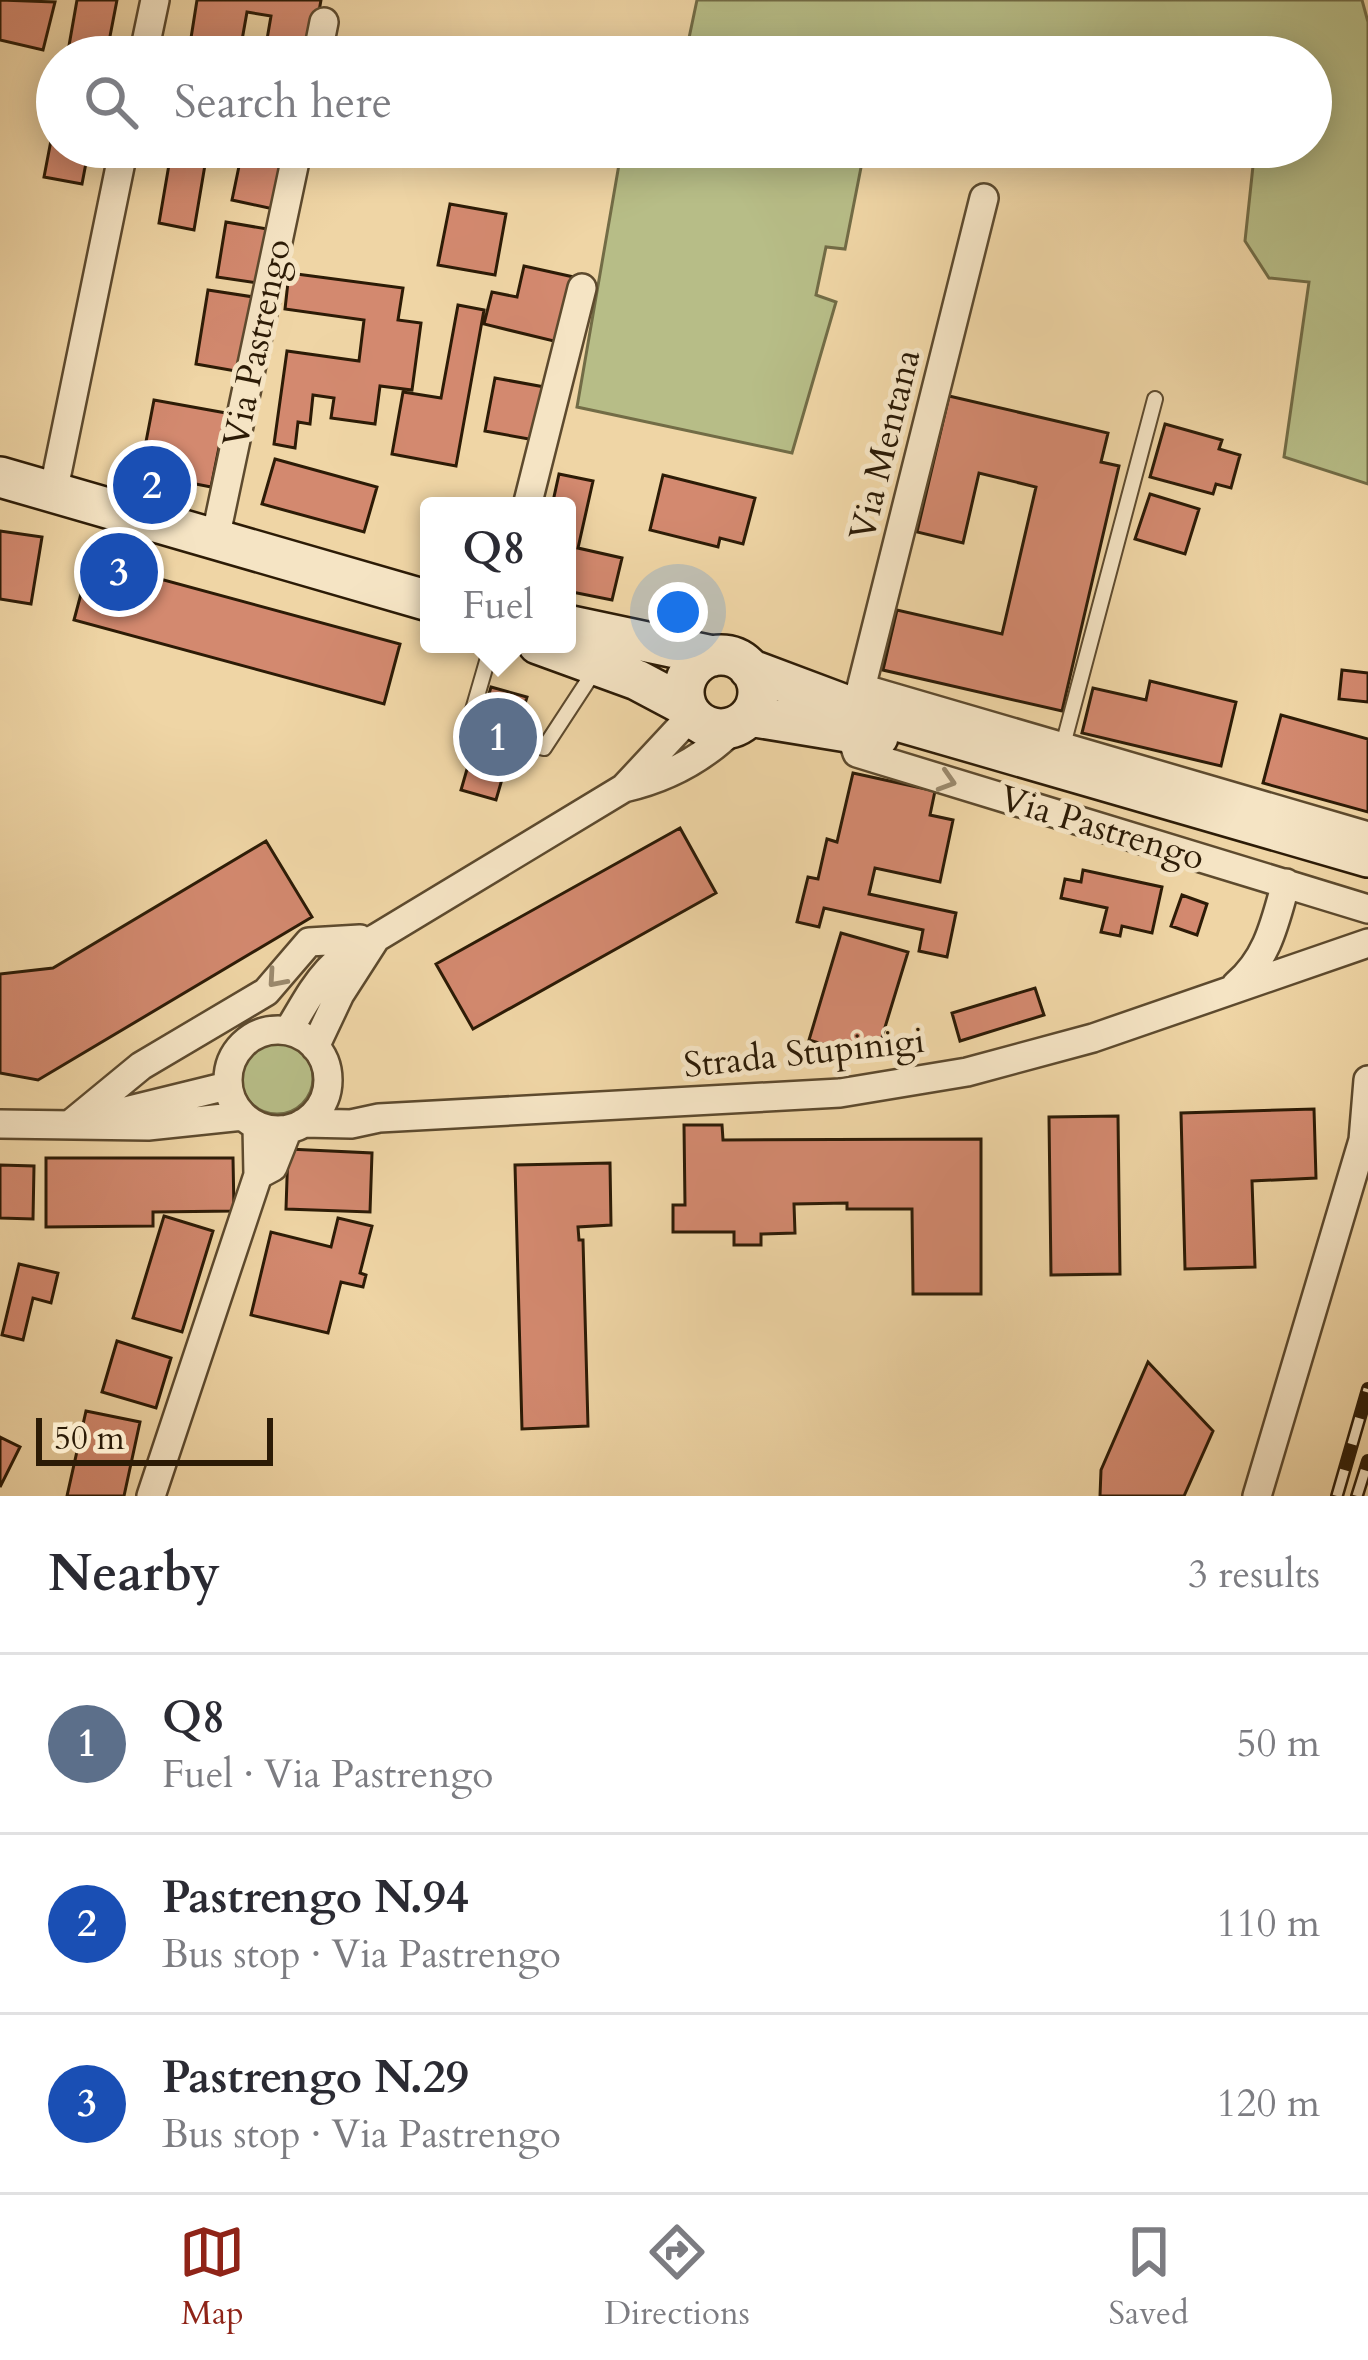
<!DOCTYPE html>
<html lang="en">
<head>
<meta charset="utf-8">
<style>
  :root { --surface:#fff; --page:#f7f7f7; --text:#2b2b33; --muted:#7c7c81; --line:#e1e1e2; --accent:#8f2418 }
  body { margin:0; font-family:Cardo,serif; background:var(--page); color:var(--text) }
  .scale { position:absolute; left:36px; bottom:30px; width:237px; box-sizing:border-box; padding-left:12px; border:6px solid #2c1b06; border-top:0; font-size:33px; line-height:42px; white-space:nowrap; color:#2c1b06; -webkit-text-stroke:9px #f5e4c4; paint-order:stroke }
  .you { position:absolute; left:678px; top:612px; width:42px; height:42px; margin:-30px; border:9px solid #fff; border-radius:50%; background:#1a73e8; box-shadow:0 0 0 18px #1a73e833 }
  .badge { display:grid; place-items:center; width:78px; height:78px; border-radius:50%; background:var(--accent); color:#fff; font-size:39px; font-weight:700 }
  .pin { position:absolute; translate:-50% -50%; border:6px solid #fff; box-shadow:0 3px 12px #0006 }
  .popup { position:absolute; left:420px; top:497px; width:156px; height:156px; box-sizing:border-box; display:grid; place-content:center; border-radius:12px; background:var(--surface); filter:drop-shadow(0 3px 9px #0005); font-size:39px; white-space:nowrap; color:var(--muted) }
  .popup b { font-size:45px; color:var(--text) }
  .popup::after { content:''; position:absolute; left:50%; top:100%; margin-left:-24px; border:24px solid transparent; border-top-color:var(--surface) }
  .list { margin:0; padding:0; list-style:none }
  h2 { display:flex; justify-content:space-between; align-items:center; height:156px; margin:0; padding:0 48px; font-size:51px }
  h2 small { font-size:39px; font-weight:400; color:var(--muted) }
  .list li { display:grid; grid-template-columns:78px 1fr auto; gap:36px; align-items:center; box-sizing:border-box; height:180px; padding:0 48px; border-top:3px solid var(--line) }
  .list b { display:block; font-size:45px; white-space:nowrap }
  .list p { margin:0; font-size:39px; white-space:nowrap; color:var(--muted) }
  .list em { font-size:39px; font-style:normal; color:var(--muted) }
  .icon { flex:none; width:66px; height:66px; fill:none; stroke:currentColor; stroke-width:2; stroke-linecap:round; stroke-linejoin:round }
  .map { position:relative; flex:none; width:1368px; height:1496px; overflow:hidden }
  .search { position:absolute; background:var(--surface); box-shadow:0 6px 30px #0003; left:36px; right:36px; top:36px; height:132px; display:flex; align-items:center; gap:30px; box-sizing:border-box; padding:0 42px; border-radius:66px; color:var(--muted); font-size:45px }
  .sheet { height:696px; background:var(--surface) }
  nav { display:flex; justify-content:space-around; align-items:center; box-sizing:border-box; height:168px; border-top:3px solid var(--line); background:var(--surface); font-size:33px; color:var(--muted) }
  nav a { display:grid; justify-items:center; gap:6px }
  nav .on { color:var(--accent) }
  .map>svg:first-child { display:block }
  .green { fill:#b7bd87; stroke:#726c46; stroke-width:3 }
  .building { fill:#d3896f; stroke:#2c1b06; stroke-width:3 }
  .lines { fill:none; stroke-linecap:round; stroke-linejoin:round }
  .lane-casing { stroke:#5d4a2e; stroke-width:18 }
  .street-casing { stroke:#5d4a2e; stroke-width:32 }
  .secondary-casing { stroke:#2c1b06; stroke-width:44 }
  .lane { stroke:#f5e4c4; stroke-width:14 }
  .street { stroke:#f5e4c4; stroke-width:27 }
  .secondary { stroke:#f5e4c4; stroke-width:39 }
  .rail-casing { stroke:#2c1b06; stroke-width:14 }
  .rail { stroke:#f5e4c4; stroke-width:9; stroke-dasharray:27; stroke-linecap:butt }
  .oneway { stroke:#9b8a6e }
  .labels { text-anchor:middle; dominant-baseline:central; stroke-width:10; stroke-linejoin:round; paint-order:stroke }
  .street-label { font-size:36px; fill:#2c1b06; stroke:#f5e4c4 }
</style>
</head>
<body>
<div class="map">
<svg width="1368" height="1496" viewBox="0 0 1368 1496">
  <rect width="100%" height="100%" fill="#efd5a5"/>
  <filter id="stains"><feTurbulence type="fractalNoise" baseFrequency=".00167" numOctaves="4"/><feColorMatrix values="0 0 0 0 .2 0 0 0 0 .09 0 0 0 0 .02 0 0 0 .5 -.17"/></filter>
  <radialGradient id="worn" r=".72"><stop offset=".6" stop-color="#630" stop-opacity="0"/><stop offset="1" stop-color="#630" stop-opacity=".3"/></radialGradient>
  <path class="green" d="M697,0H1362L1368,22V484L1284,457L1309,282L1269,278L1245,241L1253,166L1056,147H1311V57H685Z
    M622,147H865L845,249L826,247L816,295L836,302L792,453L577,407Z
    M241 1078a36 36 0 1 1 72 0a36 36 0 1 1-72 0Z"/>
  <path class="building" d="M0,0L55,2L43,50L0,40Z
    M77,0H117L106,57H67Z
    M197,0H321L311,57H264L271,16L247,12L239,57H188Z
    M57,109V147H89L82,184L44,177Z
    M172,147H208L194,230L159,223Z
    M243,147H292L278,210L232,200Z
    M450,204L506,214L495,275L438,265Z
    M226,222L273,230L265,284L217,277Z
    M524,266L578,278L562,343L484,324L492,292L517,297Z
    M289,273L403,288L398,320L421,323L412,390L380,386L375,424L331,418L334,398L313,395L310,424L298,422L295,448L274,444L287,351L359,361L364,320L285,309Z
    M208,290L260,298L247,373L196,364Z
    M458,305L484,310L456,466L392,454L403,392L441,398Z
    M495,378L550,388L540,441L485,431Z
    M949,396L1108,433L1101,462L1119,466L1062,711L883,670L897,610L1002,634L1036,487L979,473L963,543L917,532Z
    M154,400L226,413L211,487L140,473Z
    M1165,424L1222,440L1219,449L1240,455L1231,488L1216,484L1213,494L1150,477Z
    M275,459L377,487L364,532L262,504Z
    M559,474L593,481L578,548L622,558L612,600L567,591V506H552Z
    M663,475L755,498L743,544L720,538L718,547L650,530Z
    M1150,494L1199,509L1185,554L1135,539Z
    M0,531L42,537L31,604L0,599Z
    M90,560L400,644L384,704L74,620Z
    M1342,670L1368,673V702L1339,699Z
    M1150,681L1236,702L1221,766L1082,733L1093,688L1146,700Z
    M491,687L527,697L509,755L474,745Z
    M1281,715L1368,739V812L1263,783Z
    M474,745L509,755L496,800L461,790Z
    M853,773L935,791L930,815L953,820L940,882L875,868L869,894L956,913L947,957L919,951L923,930L824,908L819,927L797,922L808,877L818,879L827,839L837,842Z
    M680,828L716,893L473,1029L436,964Z
    M266,841L312,917L38,1080L0,1073V974L53,968Z
    M1083,870L1162,887L1152,933L1122,926L1120,936L1101,932L1107,908L1061,898L1065,879L1081,882Z
    M1182,895L1207,904L1197,935L1171,926Z
    M841,933L908,952L875,1060L809,1040Z
    M1035,988L1044,1015L960,1041L952,1013Z
    M1314,1109L1316,1178L1252,1181L1255,1267L1185,1269L1181,1113Z
    M1118,1116L1120,1274L1051,1275L1049,1117Z
    M684,1125H722L723,1140L981,1139V1294H913L912,1209H847V1203L794,1204L795,1233L761,1234V1245H734V1232H673V1205H685Z
    M288,1149L372,1153L370,1212L286,1209Z
    M46,1158H233L234,1211L153,1212V1226L46,1227Z
    M610,1163L611,1225L578,1227L579,1240H583L588,1426L522,1429L515,1165Z
    M0,1165L34,1166L33,1219L0,1218Z
    M164,1216L213,1231L182,1332L133,1318Z
    M338,1218L372,1226L360,1273L366,1275L363,1287L341,1282L328,1333L251,1315L271,1232L331,1247Z
    M19,1264L58,1273L51,1303L33,1298L23,1340L2,1335Z
    M117,1341L171,1358L156,1408L102,1392Z
    M1148,1362L1213,1431L1184,1496H1100L1101,1470Z
    M86,1411L140,1422L124,1496H67Z
    M0,1437L20,1447L0,1487Z"/>
  <g class="lines">
    <defs>
      <path id="lane" d="M492,644L468,727L544,748L595,670
        M1063,745L1155,399"/>
      <path id="street" d="M143,57L155,0
        M317,57L324,22
        M984,198L850,732L857,753L1368,909
        M53,493L124,147
        M527,506L582,288
        M215,539L298,147
        M861,688L1368,836
        M624,788C668,778 705,758 736,726
        M1236,985C1268,958 1275,922 1286,883
        M228 1080a50 50 0 1 1 100 0a50 50 0 1 1-100 0Z
        M288,1031C316,985 325,961 376,938L624,788L692,715
        M315,1047L340,994L376,938
        M113,1114L227,1086
        M73,1122L141,1066L266,992L309,942L360,939
        M303,1123L351,1124L379,1118L840,1093L967,1072L1093,1038L1368,943
        M0,1124L148,1126L243,1116
        M258,1175L273,1167L288,1129
        M151,1496L258,1175L257,1126
        M1257,1496L1363,1140L1368,1080"/>
      <path id="secondary" d="M0,477L429,601
        M567,625L713,656
        M538,644L637,680L686,706
        M684 692a37 37 0 1 1 74 0a37 37 0 1 1-74 0Z
        M749,669L856,709L1368,857
        M749,716L878,737"/>
    </defs>
    <use href="#lane" class="lane-casing"/>
    <use href="#street" class="street-casing"/>
    <use href="#secondary" class="secondary-casing"/>
    <use href="#lane" class="lane"/>
    <use href="#street" class="street"/>
    <use href="#secondary" class="secondary"/>
    <defs>
      <path id="rail" d="M1337,1496L1368,1389
        M1357,1496L1368,1461"/>
    </defs>
    <use href="#rail" class="rail-casing"/>
    <use href="#rail" class="rail"/>
  </g>
  <defs><path id="oneway-chevron" d="M-2-3.5L2.5 0L-2 3.5" fill="none" stroke-width="1.6" stroke-linecap="round" stroke-linejoin="round" transform="scale(3)"/></defs>
  <g class="oneway">
    <use href="#oneway-chevron" transform="translate(947 781) rotate(17)"/>
    <use href="#oneway-chevron" transform="translate(276 979) rotate(131)"/>
  </g>
  <g class="labels">
    <g class="street-label">
      <text transform="translate(257 343) rotate(-78)">Via Pastrengo</text>
      <text transform="translate(885 445) rotate(-76)">Via Mentana</text>
      <text transform="translate(1102 828) rotate(17)">Via Pastrengo</text>
      <text transform="translate(804 1053) rotate(-6)">Strada Stupinigi</text>
    </g>
  </g>
  <rect width="100%" height="100%" filter="url(#stains)"/>
  <rect width="100%" height="100%" fill="url(#worn)"/>
</svg>
<div class="scale">50 m</div>
<div class="you"></div>
<div class="pin badge" style="left:498px;top:737px;background:#5c6f8a">1</div>
<div class="popup"><b>Q8</b>Fuel</div>
<div class="pin badge" style="left:152px;top:485px;background:#1a4fb4">2</div>
<div class="pin badge" style="left:119px;top:572px;background:#1a4fb4">3</div>
<div class="search"><svg class="icon" aria-label="search" viewBox="0 0 24 24"><circle cx="10" cy="10" r="6"/><path d="M15 15l6 6"/></svg>Search here</div>
</div>
<section class="sheet">
<h2>Nearby<small>3 results</small></h2>
<ul class="list">
<li><span class="badge" style="background:#5c6f8a">1</span><div><b>Q8</b><p>Fuel · Via Pastrengo</p></div><em>50 m</em></li>
<li><span class="badge" style="background:#1a4fb4">2</span><div><b>Pastrengo N.94</b><p>Bus stop · Via Pastrengo</p></div><em>110 m</em></li>
<li><span class="badge" style="background:#1a4fb4">3</span><div><b>Pastrengo N.29</b><p>Bus stop · Via Pastrengo</p></div><em>120 m</em></li>
</ul>
</section>
<nav>
<a class="on"><svg class="icon" aria-label="map" viewBox="0 0 24 24"><path d="M3 6l6-2 6 2 6-2v14l-6 2-6-2-6 2zM9 4v14M15 6v14"/></svg>Map</a>
<a><svg class="icon" aria-label="directions" viewBox="0 0 24 24"><path d="M12 3l9 9-9 9-9-9zM9 14v-3h6M13 9l2 2-2 2"/></svg>Directions</a>
<a><svg class="icon" aria-label="saved" viewBox="0 0 24 24"><path d="M7 4h10v16l-5-4-5 4z"/></svg>Saved</a>
</nav>
</body>
</html>
